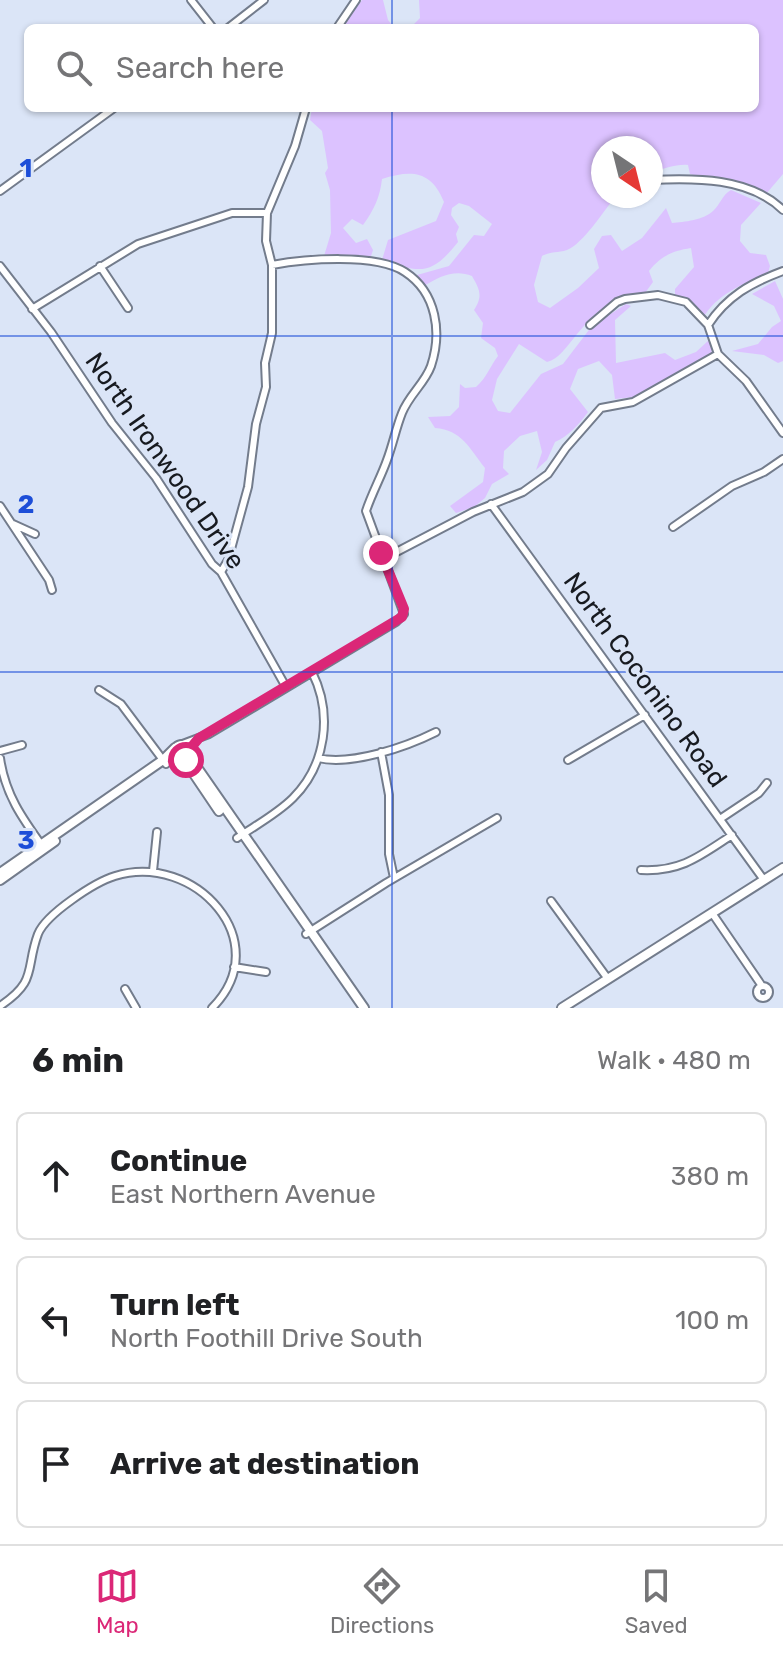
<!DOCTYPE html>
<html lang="en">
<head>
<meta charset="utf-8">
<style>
  :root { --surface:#fff; --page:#f2f2f2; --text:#202124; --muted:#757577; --line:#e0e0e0; --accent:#db2777 }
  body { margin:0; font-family:Rubik,sans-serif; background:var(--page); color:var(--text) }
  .compass { position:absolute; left:591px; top:136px; width:72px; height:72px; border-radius:50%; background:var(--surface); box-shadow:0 2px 6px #0004; rotate:145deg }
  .stop { position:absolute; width:24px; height:24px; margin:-18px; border:6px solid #db2777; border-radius:50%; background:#fff }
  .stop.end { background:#db2777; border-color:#fff; box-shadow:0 2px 8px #0008 }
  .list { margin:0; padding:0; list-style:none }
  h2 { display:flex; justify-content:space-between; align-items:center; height:104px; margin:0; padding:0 32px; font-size:34px }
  h2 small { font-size:26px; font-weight:400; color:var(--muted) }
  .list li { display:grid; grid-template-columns:52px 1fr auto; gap:24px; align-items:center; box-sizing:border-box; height:128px; margin:0 16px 16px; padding:0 16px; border:2px solid var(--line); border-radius:12px }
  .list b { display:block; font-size:30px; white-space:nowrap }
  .list p { margin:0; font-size:26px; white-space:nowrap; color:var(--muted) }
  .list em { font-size:26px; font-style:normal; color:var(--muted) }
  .icon { flex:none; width:44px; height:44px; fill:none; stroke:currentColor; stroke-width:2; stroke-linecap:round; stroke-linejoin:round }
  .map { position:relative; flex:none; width:783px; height:1008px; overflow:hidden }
  .search { position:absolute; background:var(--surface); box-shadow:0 2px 6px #0004; left:24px; right:24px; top:24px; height:88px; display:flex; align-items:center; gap:20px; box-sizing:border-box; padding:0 28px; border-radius:12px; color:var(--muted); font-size:30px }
  .sheet { height:536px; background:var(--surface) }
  nav { display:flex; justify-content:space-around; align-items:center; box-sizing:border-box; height:112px; border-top:2px solid var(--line); background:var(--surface); font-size:22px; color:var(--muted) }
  nav a { display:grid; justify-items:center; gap:4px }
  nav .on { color:var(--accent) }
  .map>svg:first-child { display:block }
  .green { fill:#dcc2ff }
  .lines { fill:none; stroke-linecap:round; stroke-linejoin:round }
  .street-casing { stroke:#737c8c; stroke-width:10 }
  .secondary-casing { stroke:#737c8c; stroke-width:12 }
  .street { stroke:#fff; stroke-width:6 }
  .secondary { stroke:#fff; stroke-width:8 }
  .route { stroke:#db2777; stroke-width:10 }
  .grid { fill:none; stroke:#1d4ed8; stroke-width:2; stroke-opacity:0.55 }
  .labels { text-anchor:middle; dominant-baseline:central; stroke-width:6; stroke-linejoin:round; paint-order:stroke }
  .street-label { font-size:26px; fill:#171a20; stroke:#dbe5f7 }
  .grid-label { font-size:26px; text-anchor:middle; font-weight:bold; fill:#1d4ed8; stroke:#dbe5f7; stroke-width:6; stroke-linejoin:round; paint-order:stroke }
</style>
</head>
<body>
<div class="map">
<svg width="783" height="1008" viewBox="0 0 783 1008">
  <rect width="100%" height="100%" fill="#dbe5f7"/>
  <path class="green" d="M362,0H383L388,20L393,26L411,27L420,18L419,0H783V174L766,194L690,174L688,165C676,164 664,169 651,172V148H603V196H616C605,209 583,244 567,250C558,253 551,251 542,256L534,285L538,302L550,308L578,288L599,268L594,249L602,236L611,235L622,251L642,238L666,208L672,223C684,222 704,220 713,211C721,204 721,196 731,190L761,203L741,225L740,241L750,253L766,255L770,266L768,273C743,284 717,294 703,318L688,299L675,295V289L694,267L691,248C672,251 661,256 649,271L653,282L645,293C615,292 592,315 574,338C566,347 559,359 547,362L519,344L497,379L492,400L498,411L510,413L541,374L563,364L592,326L626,304L631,306L615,320L616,363L665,353L675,360L696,352L709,340L712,353L634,397L615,399L612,375L599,361L578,369L570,389L588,412C579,424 569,436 555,442L547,460L536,470L542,452L537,431L520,436L504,451L503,468L509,474L492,484L485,498L474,507L456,513L450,506L483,482L485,468C469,448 462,430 435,428L428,417L450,416L459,407L460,384L465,388L476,387C487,377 489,368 498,356L495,348L481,338L483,323L474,310C483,296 480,290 472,276C454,269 439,277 424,286L417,275L449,266L474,235L484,236L492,224L469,206L459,203L452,208L451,215L459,227L456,234L458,242C431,276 421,273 382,260L388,240L436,221L444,202C431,170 411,170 382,179C380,197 374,210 363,225L352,219L343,228L356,243L367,239L373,250L370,259L324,256L331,233L330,190L325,173L328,168L322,131L310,120L312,108H755V28H342Z
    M775,281L783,299V361L778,363L764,355L732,351L758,344L772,327L781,321L774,306L752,294Z"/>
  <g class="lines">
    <defs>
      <path id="street" d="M191,0L213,28
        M228,28L264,0
        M337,28L356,0
        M651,180C695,178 749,177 783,210
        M0,191L114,108
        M0,266L51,332L112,423L156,478L212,564L221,572L286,687
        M100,266L128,308
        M32,309L138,244L232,213H267
        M590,325L617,302L625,299L658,295L686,302L708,325L718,354L746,381L783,433
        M708,325C727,296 751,283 783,271
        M491,504L764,880
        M0,506L49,580L52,590
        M13,524L35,534
        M673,527L732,486L764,472L783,459
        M383,559L473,512L523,492L548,474L566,448L601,408L633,402L718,354
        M221,572L228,560L248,487L256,424L266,387L265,363L272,333V265L266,241L267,213L295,146L306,108
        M99,690L121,704L166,764
        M180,745L209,734L396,622L404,614L366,511C372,493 381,477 387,460C393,444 396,428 402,413C409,395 425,383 431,366C442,333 437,293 405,272C376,253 305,259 272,265
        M0,751L22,745
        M381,752L389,795V854L394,878
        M0,758C5,794 22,818 43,847
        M318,758C351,766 406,747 436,732
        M568,760L645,715
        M720,819L759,793L767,783
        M237,838C256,825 277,814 293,798C326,765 333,714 312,672
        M641,870C681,872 700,856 732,835
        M153,871L157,832
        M551,901L608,979
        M712,913L762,986
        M306,934L386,883L497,818
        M234,967L266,972
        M757 992a6 6 0 1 1 12 0a6 6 0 1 1-12 0Z
        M125,989L136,1008
        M0,1006C38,981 25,969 38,934C46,914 95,882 115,876C194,851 278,942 212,1008"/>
      <path id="secondary" d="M174 753a8 8 0 1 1 16 0a8 8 0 1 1-16 0Z
        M189,756L364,1008
        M181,761L190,768L219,811
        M0,873L163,760L175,748
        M0,880L55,841
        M562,1008L783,868"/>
    </defs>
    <use href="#street" class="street-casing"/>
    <use href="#secondary" class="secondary-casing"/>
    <use href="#street" class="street"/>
    <use href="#secondary" class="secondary"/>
  </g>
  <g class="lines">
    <path class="route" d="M186,760L189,750L199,738L402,617L404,609L381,553"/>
  </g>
  <path class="grid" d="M392,0V28M392,108V1008M0,336H783M0,672H783"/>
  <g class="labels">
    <g class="street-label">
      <text transform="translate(165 461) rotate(55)">North Ironwood Drive</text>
      <text transform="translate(645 680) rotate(54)">North Coconino Road</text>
    </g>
  </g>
  <g class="grid-label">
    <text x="26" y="177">1</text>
    <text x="26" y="513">2</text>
    <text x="26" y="849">3</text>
  </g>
</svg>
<svg class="compass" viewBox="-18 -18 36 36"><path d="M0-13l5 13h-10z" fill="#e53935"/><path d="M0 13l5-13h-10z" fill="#757577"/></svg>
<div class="stop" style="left:186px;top:760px"></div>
<div class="stop end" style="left:381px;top:553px"></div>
<div class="search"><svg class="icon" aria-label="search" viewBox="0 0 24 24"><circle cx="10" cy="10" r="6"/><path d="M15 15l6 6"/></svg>Search here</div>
</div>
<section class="sheet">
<h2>6 min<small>Walk · 480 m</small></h2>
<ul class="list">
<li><svg class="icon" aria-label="ahead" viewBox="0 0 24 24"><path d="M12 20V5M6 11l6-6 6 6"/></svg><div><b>Continue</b><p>East Northern Avenue</p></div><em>380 m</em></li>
<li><svg class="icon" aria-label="left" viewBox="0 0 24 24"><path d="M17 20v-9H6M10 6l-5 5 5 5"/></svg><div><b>Turn left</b><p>North Foothill Drive South</p></div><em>100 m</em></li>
<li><svg class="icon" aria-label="arrive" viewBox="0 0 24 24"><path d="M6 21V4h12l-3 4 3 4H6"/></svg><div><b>Arrive at destination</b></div></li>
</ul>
</section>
<nav>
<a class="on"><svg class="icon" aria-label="map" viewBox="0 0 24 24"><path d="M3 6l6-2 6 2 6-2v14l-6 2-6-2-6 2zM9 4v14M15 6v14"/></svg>Map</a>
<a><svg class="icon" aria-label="directions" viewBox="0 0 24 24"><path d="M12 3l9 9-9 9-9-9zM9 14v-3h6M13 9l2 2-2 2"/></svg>Directions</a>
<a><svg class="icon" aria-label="saved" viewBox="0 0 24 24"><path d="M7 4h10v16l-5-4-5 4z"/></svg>Saved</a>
</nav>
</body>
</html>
